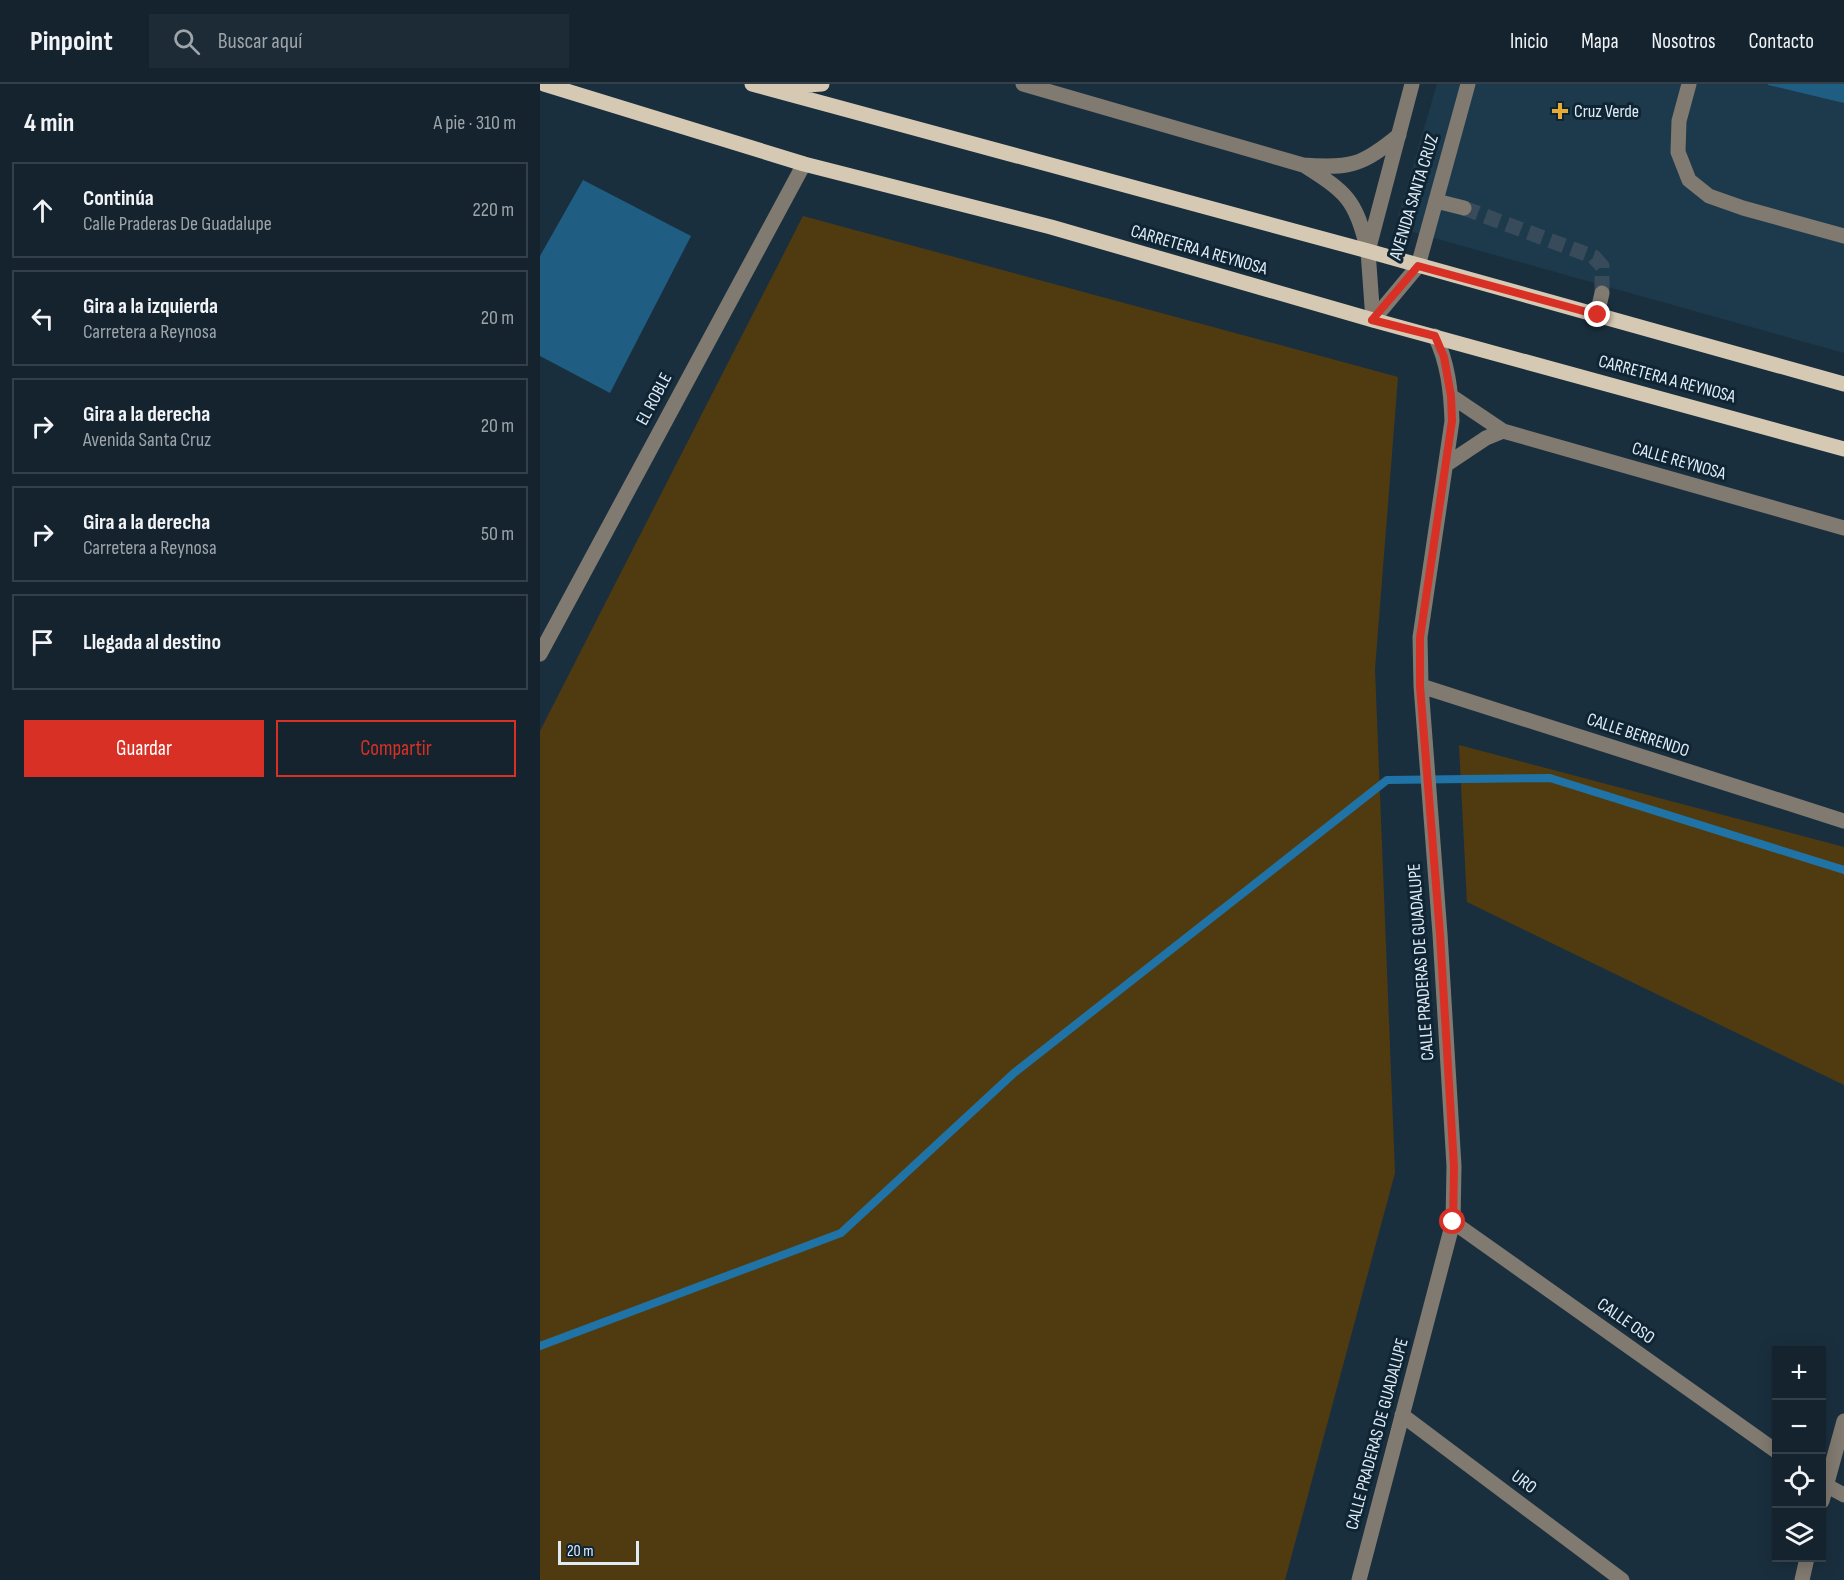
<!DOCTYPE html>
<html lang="es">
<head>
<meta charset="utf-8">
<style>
  :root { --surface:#14232e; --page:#1d2b36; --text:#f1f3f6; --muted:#9da4aa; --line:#33404a; --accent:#d93025 }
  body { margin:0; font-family:"Sofia Sans Condensed",sans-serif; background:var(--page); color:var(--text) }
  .controls { position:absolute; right:18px; bottom:18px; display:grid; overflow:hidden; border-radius:0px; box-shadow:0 3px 15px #0003 }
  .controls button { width:54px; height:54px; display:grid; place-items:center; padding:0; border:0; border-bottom:2px solid var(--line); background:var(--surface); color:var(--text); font:30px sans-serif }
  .scale { position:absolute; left:18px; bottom:15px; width:81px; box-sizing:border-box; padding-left:6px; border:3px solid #dfecf6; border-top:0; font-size:16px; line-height:21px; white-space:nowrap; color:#dfecf6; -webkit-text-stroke:4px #102534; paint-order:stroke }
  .stop { position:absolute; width:18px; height:18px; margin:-14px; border:4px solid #d93025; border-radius:50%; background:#fff }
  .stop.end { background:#d93025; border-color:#fff; box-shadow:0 2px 6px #0008 }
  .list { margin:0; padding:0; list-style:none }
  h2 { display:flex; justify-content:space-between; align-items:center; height:78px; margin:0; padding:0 24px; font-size:26px }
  h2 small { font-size:20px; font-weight:400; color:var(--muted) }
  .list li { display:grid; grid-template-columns:39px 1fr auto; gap:18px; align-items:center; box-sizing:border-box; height:96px; margin:0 12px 12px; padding:0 12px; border:2px solid var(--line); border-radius:0px }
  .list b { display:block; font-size:22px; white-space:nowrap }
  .list p { margin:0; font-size:20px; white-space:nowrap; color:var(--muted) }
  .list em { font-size:20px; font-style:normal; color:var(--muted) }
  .actions { display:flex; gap:12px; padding:18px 24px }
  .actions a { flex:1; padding:14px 0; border:2px solid var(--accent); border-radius:0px; text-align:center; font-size:21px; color:var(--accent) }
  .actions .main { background:var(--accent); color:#fff }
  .icon { flex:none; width:33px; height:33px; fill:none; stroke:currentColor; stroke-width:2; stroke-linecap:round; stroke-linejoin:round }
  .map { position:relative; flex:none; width:1304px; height:1496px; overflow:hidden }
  header { display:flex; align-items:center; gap:36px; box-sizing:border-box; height:84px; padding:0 30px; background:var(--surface); border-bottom:2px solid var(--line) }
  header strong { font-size:28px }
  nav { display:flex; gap:33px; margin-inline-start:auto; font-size:21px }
  .search { width:420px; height:54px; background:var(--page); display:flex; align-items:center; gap:15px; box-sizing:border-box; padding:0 21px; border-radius:0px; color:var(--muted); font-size:22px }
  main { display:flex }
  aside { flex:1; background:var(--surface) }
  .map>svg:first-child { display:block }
  .built { fill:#1d3a4c }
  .green { fill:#503b10 }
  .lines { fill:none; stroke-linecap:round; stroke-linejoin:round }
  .stream { stroke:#2073a6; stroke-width:8 }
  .building { fill:#205d83 }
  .minor-tunnel { stroke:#384b5a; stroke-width:15; stroke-dasharray:15 8; stroke-linecap:butt }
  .minor { stroke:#817a70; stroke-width:15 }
  .major { stroke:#d6c9b3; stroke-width:15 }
  .route { stroke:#d93025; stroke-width:8 }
  .poi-dot { fill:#e6ac36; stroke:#102534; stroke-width:2 }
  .labels { text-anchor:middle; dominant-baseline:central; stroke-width:6; stroke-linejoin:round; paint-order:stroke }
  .poi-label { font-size:18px; fill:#dfecf6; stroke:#102534; text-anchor:start }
  .street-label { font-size:18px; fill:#dfecf6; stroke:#102534 }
</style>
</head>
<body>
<header>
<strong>Pinpoint</strong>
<div class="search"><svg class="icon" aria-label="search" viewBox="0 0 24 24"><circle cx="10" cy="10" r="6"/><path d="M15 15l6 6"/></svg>Buscar aquí</div>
<nav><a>Inicio</a><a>Mapa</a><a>Nosotros</a><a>Contacto</a></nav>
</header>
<main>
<aside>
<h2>4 min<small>A pie · 310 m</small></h2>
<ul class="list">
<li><svg class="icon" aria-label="ahead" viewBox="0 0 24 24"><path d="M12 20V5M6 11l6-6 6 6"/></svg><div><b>Continúa</b><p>Calle Praderas De Guadalupe</p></div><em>220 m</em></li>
<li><svg class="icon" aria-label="left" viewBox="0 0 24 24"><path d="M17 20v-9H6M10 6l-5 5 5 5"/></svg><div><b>Gira a la izquierda</b><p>Carretera a Reynosa</p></div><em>20 m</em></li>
<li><svg class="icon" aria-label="right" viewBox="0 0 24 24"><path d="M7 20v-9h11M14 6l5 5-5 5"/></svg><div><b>Gira a la derecha</b><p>Avenida Santa Cruz</p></div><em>20 m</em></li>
<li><svg class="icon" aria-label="right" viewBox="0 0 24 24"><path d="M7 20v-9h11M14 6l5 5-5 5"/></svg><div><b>Gira a la derecha</b><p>Carretera a Reynosa</p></div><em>50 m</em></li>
<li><svg class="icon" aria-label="arrive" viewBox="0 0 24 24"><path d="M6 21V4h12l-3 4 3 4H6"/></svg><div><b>Llegada al destino</b></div></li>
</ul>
<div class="actions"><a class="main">Guardar</a><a>Compartir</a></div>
</aside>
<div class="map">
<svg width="1304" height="1496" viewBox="0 0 1304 1496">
  <rect width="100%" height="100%" fill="#1a2f3e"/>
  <path class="built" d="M897,0H1304V269L855,143Z"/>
  <path class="green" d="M263,132L858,293L835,585L855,1089L745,1496H0V647Z
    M919,661L1304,763V1001L927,818Z"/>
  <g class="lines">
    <path class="stream" d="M0,1262L301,1149L474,989L847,696L1010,694L1304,786"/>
  </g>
  <path class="building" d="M1228,0H1304V19L1228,1Z
    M43,96L151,152L70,309L0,272V172Z"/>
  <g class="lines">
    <path class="minor-tunnel" d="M924,124L1054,173L1062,182V209"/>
    <path class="minor" d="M483,0L763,81C810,85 823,81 859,51
      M1149,0L1139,37L1138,68L1149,96L1169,112L1203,124L1304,152
      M765,82C806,108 816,116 827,164
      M896,117L924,124
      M1057,231L1062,209
      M833,236L878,182L928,0
      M833,236L828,167L872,0
      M911,312L963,347L1304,444
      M907,380L946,354L963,347
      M0,570L264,80
      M881,602L1304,737
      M913,1138L1236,1367
      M862,1331L1082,1496
      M1282,1399L1304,1411
      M1282,1417L1304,1337
      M819,1496L913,1138L914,1082L900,850L881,602L880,553L912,337C911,307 908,279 895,252
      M1262,1496L1267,1474"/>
    <path class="major" d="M4,0L264,80L511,143L833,236L1304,365
      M212,0L828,167L1304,300
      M237,3L282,0"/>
  </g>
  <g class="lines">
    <path class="route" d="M913,1138L914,1083L900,850L880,602V554L912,337L911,312L904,273L895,252L832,236L878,182L1058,231"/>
  </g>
  <path class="poi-dot" d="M1017 18h6v6h6v6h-6v6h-6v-6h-6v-6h6z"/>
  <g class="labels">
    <g class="poi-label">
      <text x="1034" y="27">Cruz Verde</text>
    </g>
    <g class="street-label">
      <text transform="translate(874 113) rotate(-73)">AVENIDA SANTA CRUZ</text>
      <text transform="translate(659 166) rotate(16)">CARRETERA A REYNOSA</text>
      <text transform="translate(1127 295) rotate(15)">CARRETERA A REYNOSA</text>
      <text transform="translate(114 315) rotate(-62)">EL ROBLE</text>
      <text transform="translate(1139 377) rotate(16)">CALLE REYNOSA</text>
      <text transform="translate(1098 651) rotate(18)">CALLE BERRENDO</text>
      <text transform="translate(881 878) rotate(-94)">CALLE PRADERAS DE GUADALUPE</text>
      <text transform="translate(1086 1237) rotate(35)">CALLE OSO</text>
      <text transform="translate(837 1350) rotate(-75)">CALLE PRADERAS DE GUADALUPE</text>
      <text transform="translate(984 1398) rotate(37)">URO</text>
    </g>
  </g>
</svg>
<div class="controls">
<button>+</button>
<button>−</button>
<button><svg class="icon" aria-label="locate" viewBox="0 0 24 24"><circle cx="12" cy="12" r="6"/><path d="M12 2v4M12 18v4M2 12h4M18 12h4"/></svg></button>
<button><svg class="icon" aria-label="layers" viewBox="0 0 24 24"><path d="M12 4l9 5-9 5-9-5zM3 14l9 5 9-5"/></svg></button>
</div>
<div class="scale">20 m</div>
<div class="stop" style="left:913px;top:1138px"></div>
<div class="stop end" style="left:1058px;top:231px"></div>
</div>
</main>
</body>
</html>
